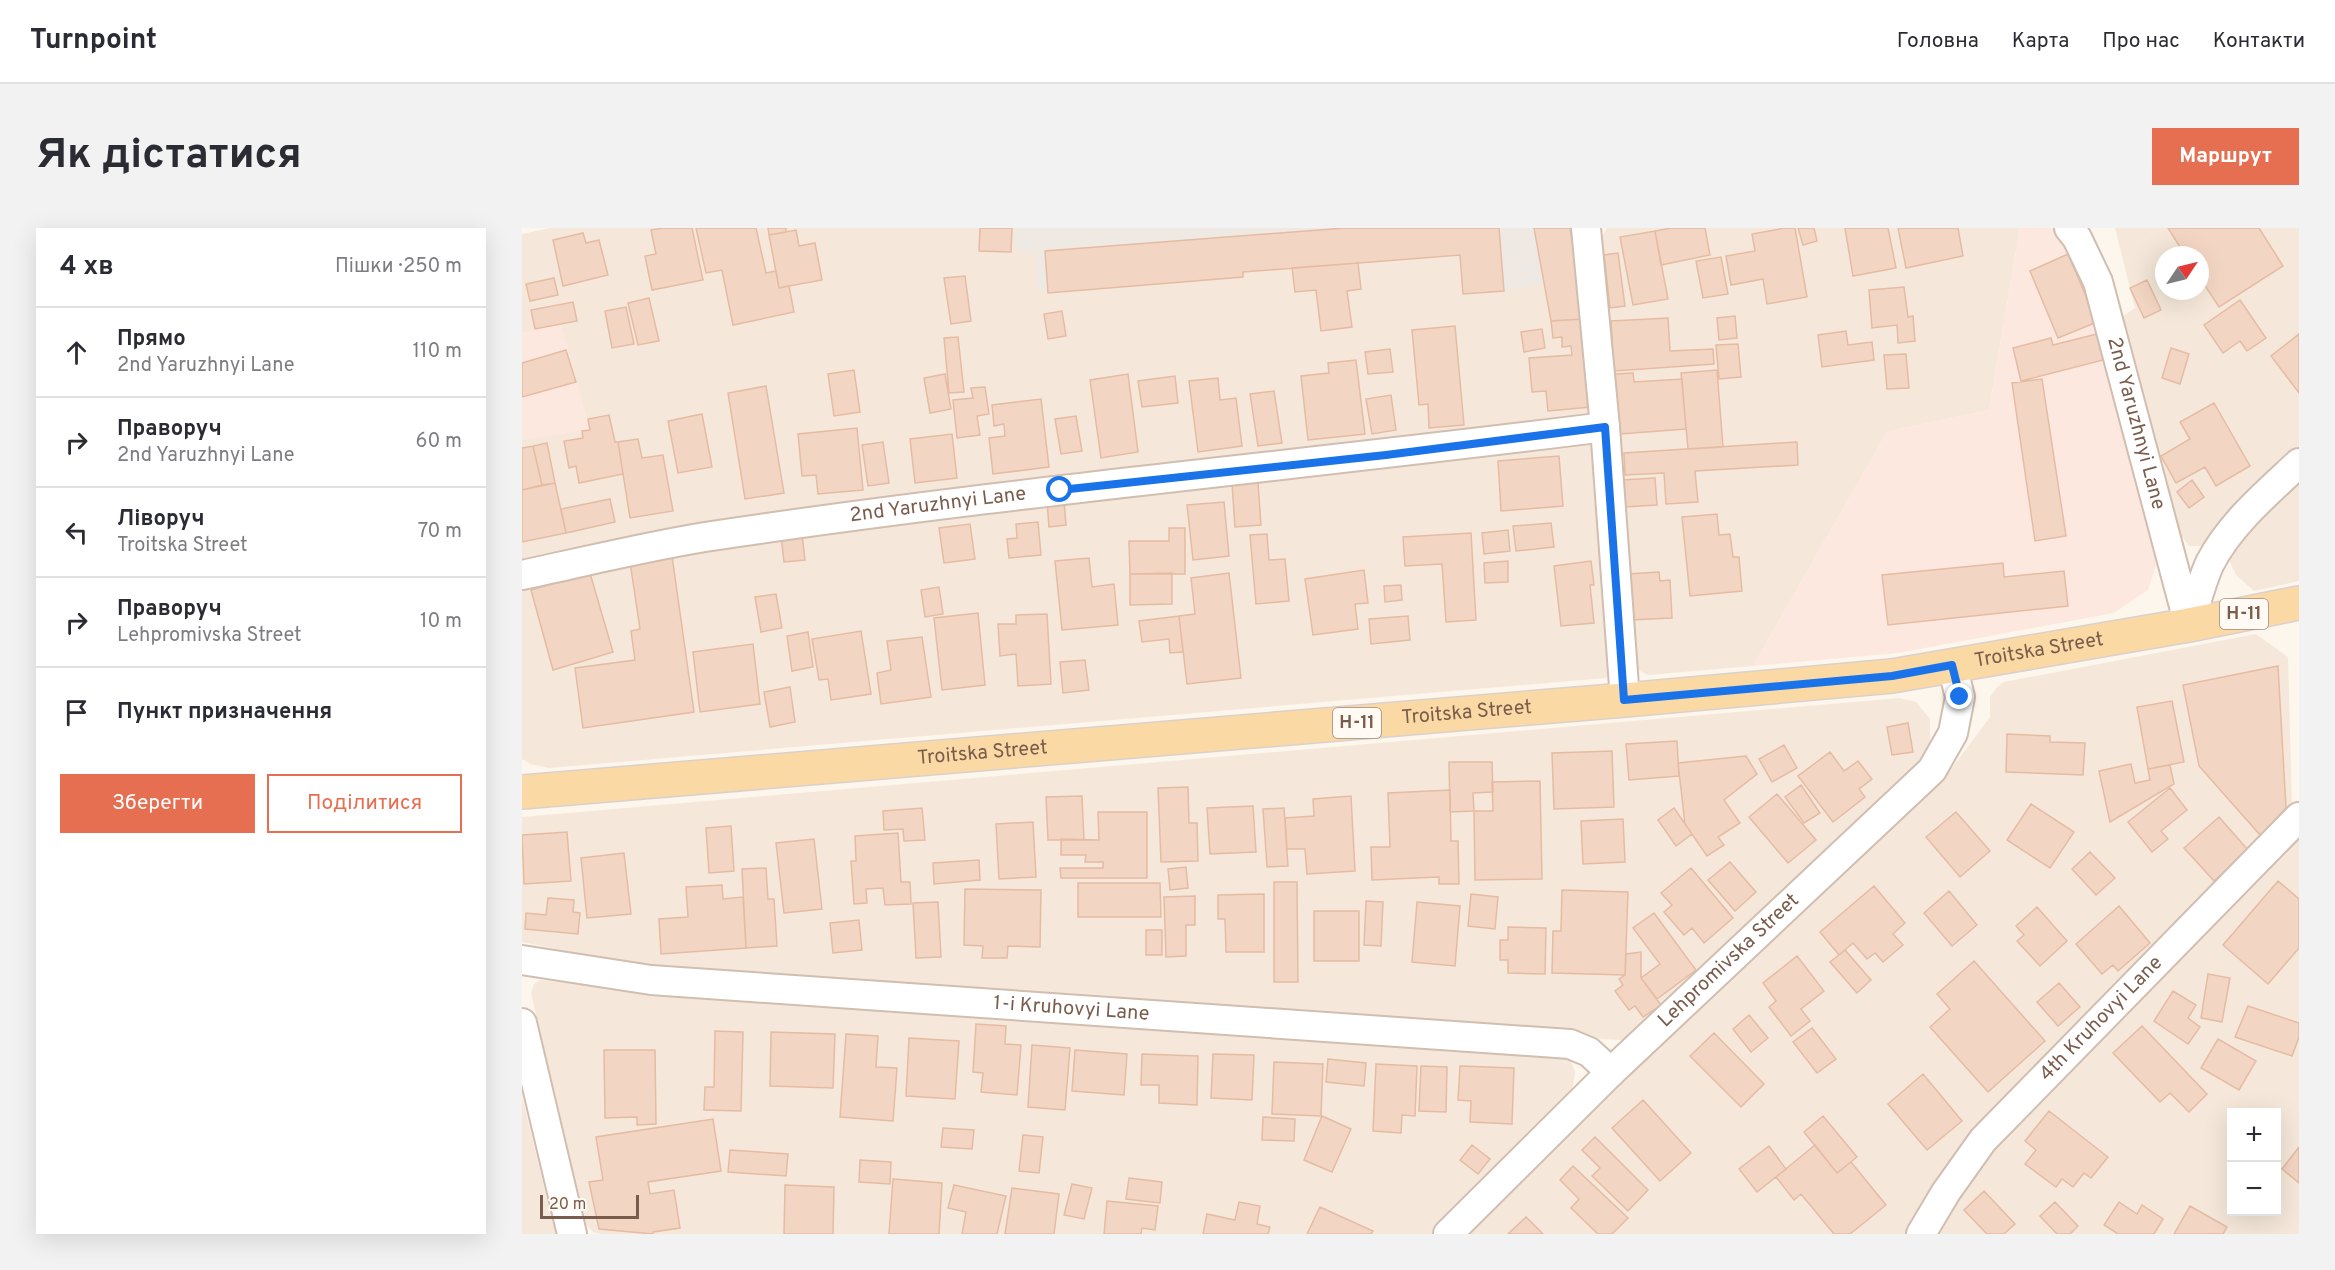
<!DOCTYPE html>
<html lang="uk">
<head>
<meta charset="utf-8">
<style>
  :root { --surface:#fff; --page:#f2f2f3; --text:#2b2b33; --muted:#7c7c81; --line:#e1e1e2; --accent:#e76f51 }
  body { margin:0; font-family:Overpass,sans-serif; background:var(--page); color:var(--text) }
  .controls { position:absolute; right:18px; bottom:18px; display:grid; overflow:hidden; border-radius:0px; box-shadow:0 6px 24px #0002 }
  .controls button { width:54px; height:54px; display:grid; place-items:center; padding:0; border:0; border-bottom:2px solid var(--line); background:var(--surface); color:var(--text); font:30px sans-serif }
  .compass { position:absolute; left:1633px; top:18px; width:54px; height:54px; border-radius:50%; background:var(--surface); box-shadow:0 6px 24px #0002; rotate:55deg }
  .scale { position:absolute; left:18px; bottom:15px; width:99px; box-sizing:border-box; padding-left:6px; border:3px solid #7a5c4d; border-top:0; font-size:16px; line-height:21px; white-space:nowrap; color:#7a5c4d; -webkit-text-stroke:4px #fffaf3; paint-order:stroke }
  .stop { position:absolute; width:18px; height:18px; margin:-14px; border:4px solid #1a73e8; border-radius:50%; background:#fff }
  .stop.end { background:#1a73e8; border-color:#fff; box-shadow:0 2px 6px #0008 }
  .list { margin:0; padding:0; list-style:none }
  h2 { display:flex; justify-content:space-between; align-items:center; height:78px; margin:0; padding:0 24px; font-size:26px }
  h2 small { font-size:20px; font-weight:400; color:var(--muted) }
  .list li { display:grid; grid-template-columns:39px 1fr auto; gap:18px; align-items:center; box-sizing:border-box; height:90px; padding:0 24px; border-top:2px solid var(--line) }
  .list b { display:block; font-size:22px; white-space:nowrap }
  .list p { margin:0; font-size:20px; white-space:nowrap; color:var(--muted) }
  .list em { font-size:20px; font-style:normal; color:var(--muted) }
  .actions { display:flex; gap:12px; padding:18px 24px }
  .actions a { flex:1; padding:14px 0; border:2px solid var(--accent); border-radius:0px; text-align:center; font-size:21px; color:var(--accent) }
  .actions .main { background:var(--accent); color:#fff }
  .icon { flex:none; width:33px; height:33px; fill:none; stroke:currentColor; stroke-width:2; stroke-linecap:round; stroke-linejoin:round }
  .map { position:relative; flex:none; width:1777px; height:1006px; overflow:hidden; border-radius:0px }
  header { display:flex; align-items:center; gap:36px; box-sizing:border-box; height:84px; padding:0 30px; background:var(--surface); border-bottom:2px solid var(--line) }
  header strong { font-size:28px }
  nav { display:flex; gap:33px; margin-inline-start:auto; font-size:21px }
  .intro { display:flex; align-items:center; justify-content:space-between; box-sizing:border-box; height:144px; padding:0 36px }
  h1 { margin:0; font-size:42px }
  .button { padding:15px 27px; border-radius:0px; background:var(--accent); color:#fff; font-size:21px; font-weight:700 }
  main { display:flex; gap:36px; padding:0 36px }
  aside { flex:1; background:var(--surface); border-radius:0px; box-shadow:0 6px 24px #0002 }
  .map>svg:first-child { display:block }
  .residential { fill:#f5e8da; fill-rule:evenodd }
  .commercial { fill:#fde8e0 }
  .industrial { fill:#efe9e4 }
  .building { fill:#f3d5c3; stroke:#e6bba3; stroke-width:1.5 }
  .lines { fill:none; stroke-linecap:round; stroke-linejoin:round }
  .minor-casing { stroke:#d1beb0; stroke-width:32 }
  .primary-casing { stroke:#dad1cd; stroke-width:36 }
  .minor { stroke:#fff; stroke-width:28 }
  .primary { stroke:#fbd9a5; stroke-width:33 }
  .route { stroke:#1a73e8; stroke-width:8 }
  .labels { text-anchor:middle; dominant-baseline:central; stroke-width:4.5; stroke-linejoin:round; paint-order:stroke }
  .shield { fill:#fffaf3; stroke:#a28b7f; stroke-width:1.5 }
  .shield-label { font-size:18px; font-weight:bold; fill:#7a5c4d }
  .street-label { font-size:20px; fill:#7a5c4d; stroke:#fffaf3 }
</style>
</head>
<body>
<header>
<strong>Turnpoint</strong>
<nav><a>Головна</a><a>Карта</a><a>Про нас</a><a>Контакти</a></nav>
</header>
<div class="intro"><h1>Як дістатися</h1><a class="button">Маршрут</a></div>
<main>
<aside>
<h2>4 хв<small>Пішки · 250 m</small></h2>
<ul class="list">
<li><svg class="icon" aria-label="ahead" viewBox="0 0 24 24"><path d="M12 20V5M6 11l6-6 6 6"/></svg><div><b>Прямо</b><p>2nd Yaruzhnyi Lane</p></div><em>110 m</em></li>
<li><svg class="icon" aria-label="right" viewBox="0 0 24 24"><path d="M7 20v-9h11M14 6l5 5-5 5"/></svg><div><b>Праворуч</b><p>2nd Yaruzhnyi Lane</p></div><em>60 m</em></li>
<li><svg class="icon" aria-label="left" viewBox="0 0 24 24"><path d="M17 20v-9H6M10 6l-5 5 5 5"/></svg><div><b>Ліворуч</b><p>Troitska Street</p></div><em>70 m</em></li>
<li><svg class="icon" aria-label="right" viewBox="0 0 24 24"><path d="M7 20v-9h11M14 6l5 5-5 5"/></svg><div><b>Праворуч</b><p>Lehpromivska Street</p></div><em>10 m</em></li>
<li><svg class="icon" aria-label="arrive" viewBox="0 0 24 24"><path d="M6 21V4h12l-3 4 3 4H6"/></svg><div><b>Пункт призначення</b></div></li>
</ul>
<div class="actions"><a class="main">Зберегти</a><a>Поділитися</a></div>
</aside>
<div class="map">
<svg width="1777" height="1006" viewBox="0 0 1777 1006">
  <rect width="100%" height="100%" fill="#fdf6ec"/>
  <path class="residential" d="M28,0H1048L1070,181L1066,187L0,335V6Z
    M1085,0H1498L1467,182L1365,204L1231,438L1126,447L1114,441L1078,12Z
    M1593,0H1777V221L1681,318H1667L1656,303L1598,90L1613,80ZM1642,27H1678V63H1642Z
    M1060,214L1074,219L1090,442L1084,450L27,540L8,536L0,531V358L182,318Z
    M1777,247V353L1732,363L1714,347L1707,332L1712,316Z
    M1734,406L1766,429L1770,581L1387,1006H942L1095,853L1427,544L1468,489V469L1475,459L1482,454Z
    M1378,470L1394,474L1408,491V515L1400,533L1114,806L1099,812L1078,811L1058,803L138,742L0,714V589Z
    M1777,605V1006H1412L1471,917ZM1710,884H1754V984H1710Z
    M18,752L118,762L1047,829L1053,844L1050,862L1020,901L910,1006H79L71,1004L64,996L9,765L12,756Z
    M0,869L34,1006H0Z"/>
  <path class="commercial" d="M1498,0H1530L1546,18L1567,62L1638,326L1626,362L1592,385L1376,425L1231,438L1365,204L1467,182Z
    M39,96L68,202L0,212V105Z"/>
  <path class="industrial" d="M493,0H1048L1029,93L1022,55L982,63L941,66L938,27L721,44V49L526,65L516,61L514,24L504,25L493,20Z"/>
  <path class="building" d="M141,0H170L181,52L130,62L123,28L134,26L129,2Z
    M174,0H234L244,45L254,43L257,60L267,58L272,84L211,97L200,42L184,45Z
    M246,0H264V4L247,7Z
    M458,0H490L489,24L457,23Z
    M823,0H977L982,63L941,66L938,27L721,44V49L526,65L523,23Z
    M1012,0H1048L1062,91L1029,93Z
    M1149,0H1183L1188,27L1139,37L1133,3Z
    M1263,0H1273L1285,69L1245,76L1241,51L1209,57L1204,28L1233,23L1230,6Z
    M1276,0H1292L1295,13L1281,17Z
    M1323,0H1366L1374,40L1331,48Z
    M1376,0H1436L1441,28L1384,40Z
    M1646,0H1737L1761,38L1697,79L1678,50V27H1663Z
    M274,2L277,18L293,15L300,52L257,60L247,7Z
    M1133,3L1146,71L1111,77L1098,9Z
    M61,5L64,15L77,12L86,47L41,58L31,12Z
    M1096,25L1103,78L1088,80L1082,27Z
    M1546,26L1575,94L1536,110L1508,43Z
    M1199,29L1206,66L1181,70L1174,33Z
    M836,35L839,61L825,63L830,99L799,103L794,62L773,64L770,40Z
    M443,48L449,93L429,96L422,50Z
    M32,50L36,67L8,73L4,56Z
    M1625,52L1639,82L1622,90L1608,60Z
    M1382,59L1386,89L1391,88L1393,113L1376,115L1375,97L1350,100L1347,62Z
    M127,70L137,113L116,117L106,75Z
    M1718,72L1744,110L1725,123L1718,113L1701,125L1682,97Z
    M51,74L55,93L13,101L9,82Z
    M104,79L112,116L90,120L83,83Z
    M540,83L544,108L526,111L522,86Z
    M1213,88L1215,110L1197,112L1195,90Z
    M1146,90L1148,123L1191,121L1192,136L1092,143L1089,93Z
    M1062,91L1069,179L1026,183L1024,163L1010,164L1007,130L1050,127L1049,118L1040,119V109L1031,110L1029,93Z
    M933,98L942,197L907,200L906,176L897,177L890,102Z
    M1020,101L1023,120L1002,124L999,104Z
    M1324,103L1326,117L1350,114L1352,132L1300,139L1296,107Z
    M1575,106L1581,132L1499,153L1491,120L1529,110L1531,117Z
    M1777,106V165L1749,128Z
    M436,109L442,164L427,165L422,110Z
    M1216,116L1219,149L1197,151L1194,117Z
    M1649,120L1667,126L1658,156L1640,150Z
    M868,121L871,144L846,146L843,124Z
    M44,122L54,154L0,169V135Z
    M1384,126L1387,160L1365,161L1362,127Z
    M834,132L843,206L786,212L779,148L807,145L806,135Z
    M332,142L338,184L312,188L306,146Z
    M1195,142L1201,219L1166,221L1159,145Z
    M1111,145L1112,154L1160,151L1164,201L1098,206L1093,146Z
    M423,146L429,181L408,185L402,150Z
    M606,146L616,224L579,230L568,152Z
    M653,148L656,175L620,179L616,153Z
    M696,150L698,172L714,170L720,218L676,224L667,153Z
    M1520,151L1544,308L1513,313L1490,155Z
    M244,158L262,265L223,271L206,165Z
    M463,159L467,186L455,188L458,207L435,210L431,172L451,170L449,160Z
    M752,163L760,215L736,218L728,166Z
    M869,167L874,202L850,206L844,171Z
    M519,171L527,239L471,246L467,210L483,208L482,196L472,198L470,177Z
    M1692,175L1728,238L1694,258L1683,239L1654,255L1639,228L1668,211L1658,194Z
    M180,186L190,239L156,245L146,193Z
    M87,187L93,214H96L101,246L57,255L54,238L47,240L42,213L61,210L60,203L68,202L66,191Z
    M554,188L560,223L539,226L533,191Z
    M335,200L341,262L296,266L294,247L280,248L276,206Z
    M430,206L435,250L393,255L388,211Z
    M116,211L120,230L141,227L151,283L108,290L96,214Z
    M361,214L367,255L346,258L340,217Z
    M1275,214L1276,237L1173,243L1176,274L1144,276L1142,245L1103,247L1102,225Z
    M25,215L33,255L20,257L11,218Z
    M11,218L20,257L0,262V220Z
    M1037,228L1041,278L979,283L976,233Z
    M1133,250L1135,277L1102,279L1100,252Z
    M1670,252L1682,269L1667,280L1655,264Z
    M33,255L44,305L0,314V262Z
    M736,255L739,297L713,299L710,256Z
    M88,271L93,294L44,305L39,281Z
    M542,273L544,297L527,299L525,274Z
    M702,274L707,328L671,332L665,277Z
    M1195,286L1197,307L1208,306L1211,329H1217L1220,363L1168,368L1160,289Z
    M516,294L519,327L487,330L485,311L495,310L494,296Z
    M1029,295L1032,319L994,323L991,298Z
    M448,296L453,331L422,335L417,300Z
    M647,300H663V346H608L607,313H647Z
    M986,302L988,323L962,326L960,305Z
    M949,305L954,392L924,394L920,336L883,338L881,309Z
    M280,306L283,332L262,334L259,308Z
    M745,306L747,332L763,331L767,373L734,376L728,307Z
    M150,328L172,484L61,500L53,440L113,432L109,403L118,401L108,334Z
    M567,330L570,359L592,356L596,397L540,402L533,333Z
    M986,333V354L963,355L962,335Z
    M1069,333L1072,357H1068L1072,395L1039,398L1032,338Z
    M1481,335L1482,349L1542,343L1546,378L1366,397L1360,347Z
    M842,342L846,375L833,376L836,401L791,407L783,351Z
    M1137,344L1138,353L1148,352L1150,390L1108,392L1105,346Z
    M68,345L91,424L31,442L9,362Z
    M650,345V376L608,377V346Z
    M707,345L719,450L665,456L657,388L673,386L669,350Z
    M879,357L880,372L863,374L862,358Z
    M417,359L421,386L403,389L399,362Z
    M254,366L260,400L239,404L233,369Z
    M456,385L463,457L420,462L412,390Z
    M525,386L529,456L496,458L494,426L478,428L476,396H494V387Z
    M657,388L661,424L648,425L647,411L620,414L617,393Z
    M886,388L888,412L849,416L847,391Z
    M339,403L349,466L309,472L306,451L297,452L290,411Z
    M286,404L291,439L270,443L265,408Z
    M400,409L409,469L359,476L355,445L369,442L365,413Z
    M231,416L238,476L178,484L171,424Z
    M563,432L567,462L541,465L538,434Z
    M1756,438L1764,580L1739,608L1677,538L1661,457Z
    M268,459L273,494L248,499L242,464Z
    M1650,473L1662,534L1626,541L1615,479Z
    M1386,495L1391,524L1370,527L1365,499Z
    M1485,506L1528,508V514L1563,515L1561,547L1484,544Z
    M1155,513L1157,548L1107,552L1104,516Z
    M1262,517L1275,540L1250,554L1237,531Z
    M1090,523L1092,579L1032,581L1030,525Z
    M1308,524L1322,543L1336,533L1350,551L1337,561L1343,569L1311,594L1276,548Z
    M1224,528L1235,546L1202,572L1218,595L1196,609L1202,617L1185,628L1163,596L1156,535Z
    M927,534H970L971,564L951,565L952,583L928,584Z
    M1609,536L1613,555L1628,552L1626,541L1648,537L1652,556L1588,594L1577,543Z
    M1018,553L1020,651L953,652L952,583H971L970,554Z
    M1279,557L1298,585L1282,595L1263,569Z
    M666,559L667,595H675L676,633L639,634L636,560Z
    M1648,560L1665,582L1639,603L1646,611L1630,624L1606,594Z
    M928,562L929,613H936L937,656H917V649L850,652L849,619H868L866,565Z
    M1255,566L1294,612L1266,635L1227,589Z
    M560,568L562,612H526L524,569Z
    M829,568L833,643L785,646L783,621H765L763,590L792,588L791,571Z
    M1509,576L1552,604L1528,640L1485,612Z
    M731,578L734,624L688,626L685,580Z
    M400,580L403,612L382,613L381,601L362,602L361,583Z
    M762,580L766,638L745,639L741,581Z
    M1152,580L1170,606L1154,618L1136,592Z
    M576,584H625V650H539L538,640H581V634H563L564,627H539V611L577,612Z
    M1434,584L1468,623L1438,649L1404,609Z
    M1697,589L1726,622L1692,653L1662,620Z
    M1101,591L1103,634L1061,636L1059,593Z
    M511,594L514,649L477,651L474,596Z
    M209,598L212,643L187,645L184,600Z
    M45,604L49,653L2,656L0,607Z
    M376,605L379,654H388L389,676L363,677L361,660L344,661L345,675L332,676L329,633H334L333,608Z
    M292,611L300,681L262,685L254,615Z
    M1568,624L1593,650L1574,667L1550,641Z
    M102,625L109,686L65,690L59,630Z
    M457,632L458,652L412,656L411,635Z
    M1208,634L1234,664L1213,683L1186,652Z
    M664,639L666,660L648,662L646,641Z
    M244,640L246,671H252L255,718L224,720L220,641Z
    M1169,640L1211,690L1182,715L1170,700L1162,707L1142,684L1150,677L1139,665Z
    M1756,653L1777,671V720L1746,756L1701,717Z
    M752,654H775L776,754H752Z
    M556,655H638L639,689H556Z
    M200,657L201,671L221,669L224,720L139,726L137,691L166,689L164,659Z
    M1352,658L1383,695L1371,706L1381,717L1361,734L1353,725L1345,731L1331,715L1317,727L1298,704Z
    M443,661L519,662L518,719L486,718L485,730H460L461,718L442,717Z
    M1040,662L1106,664L1103,747L1030,745L1031,703H1039Z
    M1427,663L1455,697L1430,718L1402,685Z
    M742,666V724H704L703,691H696V667Z
    M949,666L976,669L973,701L946,698Z
    M673,668V697H664V728L644,729L642,669Z
    M26,670L52,672L51,684L58,685L56,706L3,701L4,685L24,687Z
    M844,673L861,674L859,718L842,717Z
    M416,674L419,729L394,730L391,675Z
    M895,674L938,678L933,738L890,734Z
    M1597,678L1628,715L1596,743L1591,737L1580,746L1554,716Z
    M1515,679L1545,713L1518,738L1495,713L1502,707L1494,698Z
    M792,683H837V733H792Z
    M1132,685L1174,742L1135,771L1119,750L1138,736L1111,700Z
    M337,692L340,722L311,725L308,695Z
    M986,699L1024,700L1023,746L986,745V732H978V712H986Z
    M624,702H640V727H624Z
    M1323,722L1349,752L1335,765L1308,734Z
    M1119,724V750L1139,777L1121,789L1113,778L1107,782L1093,763L1101,757L1097,751L1103,747L1104,726Z
    M1275,728L1302,763L1279,781L1288,793L1269,808L1247,779L1254,773L1241,755Z
    M1452,733L1523,813L1466,864L1408,799L1428,781L1415,766Z
    M1686,746L1708,750L1700,794L1679,790Z
    M1537,755L1558,779L1536,798L1515,774Z
    M1651,763L1674,777L1666,790L1678,799L1666,816L1632,793Z
    M1726,778L1777,795V809L1770,828L1713,809Z
    M1227,787L1246,810L1229,824L1211,801Z
    M454,796L484,798L483,816L499,817L495,867L459,864L461,845L451,844Z
    M1620,798L1685,866L1667,884L1648,865L1638,874L1591,825Z
    M1290,800L1314,831L1295,845L1271,814Z
    M193,803L221,804L219,883L182,882L183,859H192Z
    M249,804L313,806L311,860L248,858Z
    M1192,805L1242,856L1219,879L1168,828Z
    M324,806L356,808L354,839L375,840L371,893L318,889Z
    M387,810L437,813L433,871L384,868Z
    M1696,811L1734,833L1717,862L1679,840Z
    M510,817L548,820L543,882L506,879Z
    M82,822H133L134,896L115,897V889L83,890Z
    M553,822L605,826L602,867L550,863Z
    M620,826L676,828L675,877L637,875V857H619Z
    M691,826L732,827L730,872L689,870Z
    M806,831L844,835L842,858L804,854Z
    M752,834L801,836L799,888L750,886Z
    M854,836L895,838L893,888L880,887L879,905L851,903Z
    M899,838L925,839L924,884L897,883Z
    M938,838L992,840L990,896L948,894L949,873L936,872Z
    M1401,846L1440,893L1405,922L1366,876Z
    M1121,872L1169,925L1138,953L1090,900Z
    M1527,883L1586,929L1569,950L1562,945L1551,959L1540,951L1534,959L1503,936L1514,922L1503,913Z
    M800,888L829,901L810,944L782,932Z
    M1301,888L1335,929L1315,945L1282,904Z
    M741,889L773,891L772,913L740,912Z
    M191,891L199,943L126,954L128,966L152,962L158,1000L131,1004V1006L77,1001L67,954L81,952L74,909Z
    M421,900L452,902L450,921L419,919Z
    M501,907L521,909L517,945L497,943Z
    M1073,909L1126,962L1106,983L1070,948L1078,940L1060,922Z
    M950,917L968,931L956,946L938,932Z
    M1293,917L1315,945L1329,934L1364,977L1328,1006H1312L1279,966L1272,972L1254,949Z
    M1247,918L1264,941L1235,964L1217,941Z
    M1777,919V955L1760,941Z
    M208,922L266,926L264,948L206,944Z
    M338,932L369,934L368,956L337,954Z
    M1051,938L1106,990L1090,1006H1076L1049,980L1057,971L1038,952Z
    M607,950L640,954L638,975L604,971Z
    M371,951L420,955L417,1006H367Z
    M550,956L570,960L562,991L542,987Z
    M263,957L312,959L311,1006H262Z
    M432,957L484,968L475,1006H440L444,984L426,980Z
    M490,960L537,966L532,1006H483Z
    M1462,963L1493,996L1482,1006H1465L1442,982Z
    M585,973L636,978L633,1002L620,1000L619,1006H582Z
    M717,974L738,978L735,996L748,999L746,1006H681L685,986L713,992Z
    M1533,974L1556,998L1548,1006H1535L1518,988Z
    M1597,974L1615,986L1620,977L1641,991L1632,1006H1596L1582,997Z
    M1668,978L1705,999L1701,1006H1652Z
    M798,979L851,1003L849,1006H785Z
    M1004,989L1021,1006H986Z"/>
  <g class="lines">
    <defs>
      <g id="minor">
        <path d="M1064,0L1083,199L1103,472"/>
        <path id="s1" d="M1547,0L1555,10L1576,54L1667,397"/>
        <path id="s2" d="M0,347C61,334 122,319 183,309C482,264 783,237 1083,199"/>
        <path d="M1667,397C1674,377 1679,354 1688,335C1708,296 1745,265 1777,235"/>
        <path id="s3" d="M0,732L129,752L1048,816L1067,824L1089,844"/>
        <path d="M0,795L50,1006"/>
        <path id="s4" d="M926,1006L1089,844L1410,542L1431,505L1438,469L1430,437"/>
        <path id="s5" d="M1399,1006L1424,964L1461,912L1777,589"/>
      </g>
      <g id="primary">
        <path id="s6" d="M0,564L1103,472L1370,448L1667,397L1777,375"/>
      </g>
    </defs>
    <use href="#minor" class="minor-casing"/>
    <use href="#primary" class="primary-casing"/>
    <use href="#minor" class="minor"/>
    <use href="#primary" class="primary"/>
  </g>
  <g class="lines">
    <path class="route" d="M538,262L864,227L1083,199L1102,472L1370,448L1430,437L1438,469"/>
  </g>
  <g class="labels">
    <g class="shield">
      <rect x="1698" y="371" width="48" height="30" rx="4.5"/>
      <rect x="811" y="480" width="48" height="30" rx="4.5"/>
    </g>
    <g class="shield-label">
      <text x="1722" y="386">Н-11</text>
      <text x="835" y="495">Н-11</text>
    </g>
    <g class="street-label">
      <text stroke="none"><textPath href="#s1" startOffset="208">2nd Yaruzhnyi Lane</textPath></text>
      <text stroke="none"><textPath href="#s2" startOffset="422">2nd Yaruzhnyi Lane</textPath></text>
      <text stroke="none"><textPath href="#s6" startOffset="1524">Troitska Street</textPath></text>
      <text stroke="none"><textPath href="#s6" startOffset="948">Troitska Street</textPath></text>
      <text stroke="none"><textPath href="#s6" startOffset="462">Troitska Street</textPath></text>
      <text stroke="none"><textPath href="#s4" startOffset="392">Lehpromivska Street</textPath></text>
      <text stroke="none"><textPath href="#s3" startOffset="552">1-i Kruhovyi Lane</textPath></text>
      <text stroke="none"><textPath href="#s5" startOffset="282">4th Kruhovyi Lane</textPath></text>
    </g>
  </g>
</svg>
<div class="controls">
<button>+</button>
<button>−</button>
</div>
<svg class="compass" viewBox="-18 -18 36 36"><path d="M0-13l5 13h-10z" fill="#e53935"/><path d="M0 13l5-13h-10z" fill="#7c7c81"/></svg>
<div class="scale">20 m</div>
<div class="stop" style="left:538px;top:262px"></div>
<div class="stop end" style="left:1438px;top:469px"></div>
</div>
</main>
</body>
</html>
